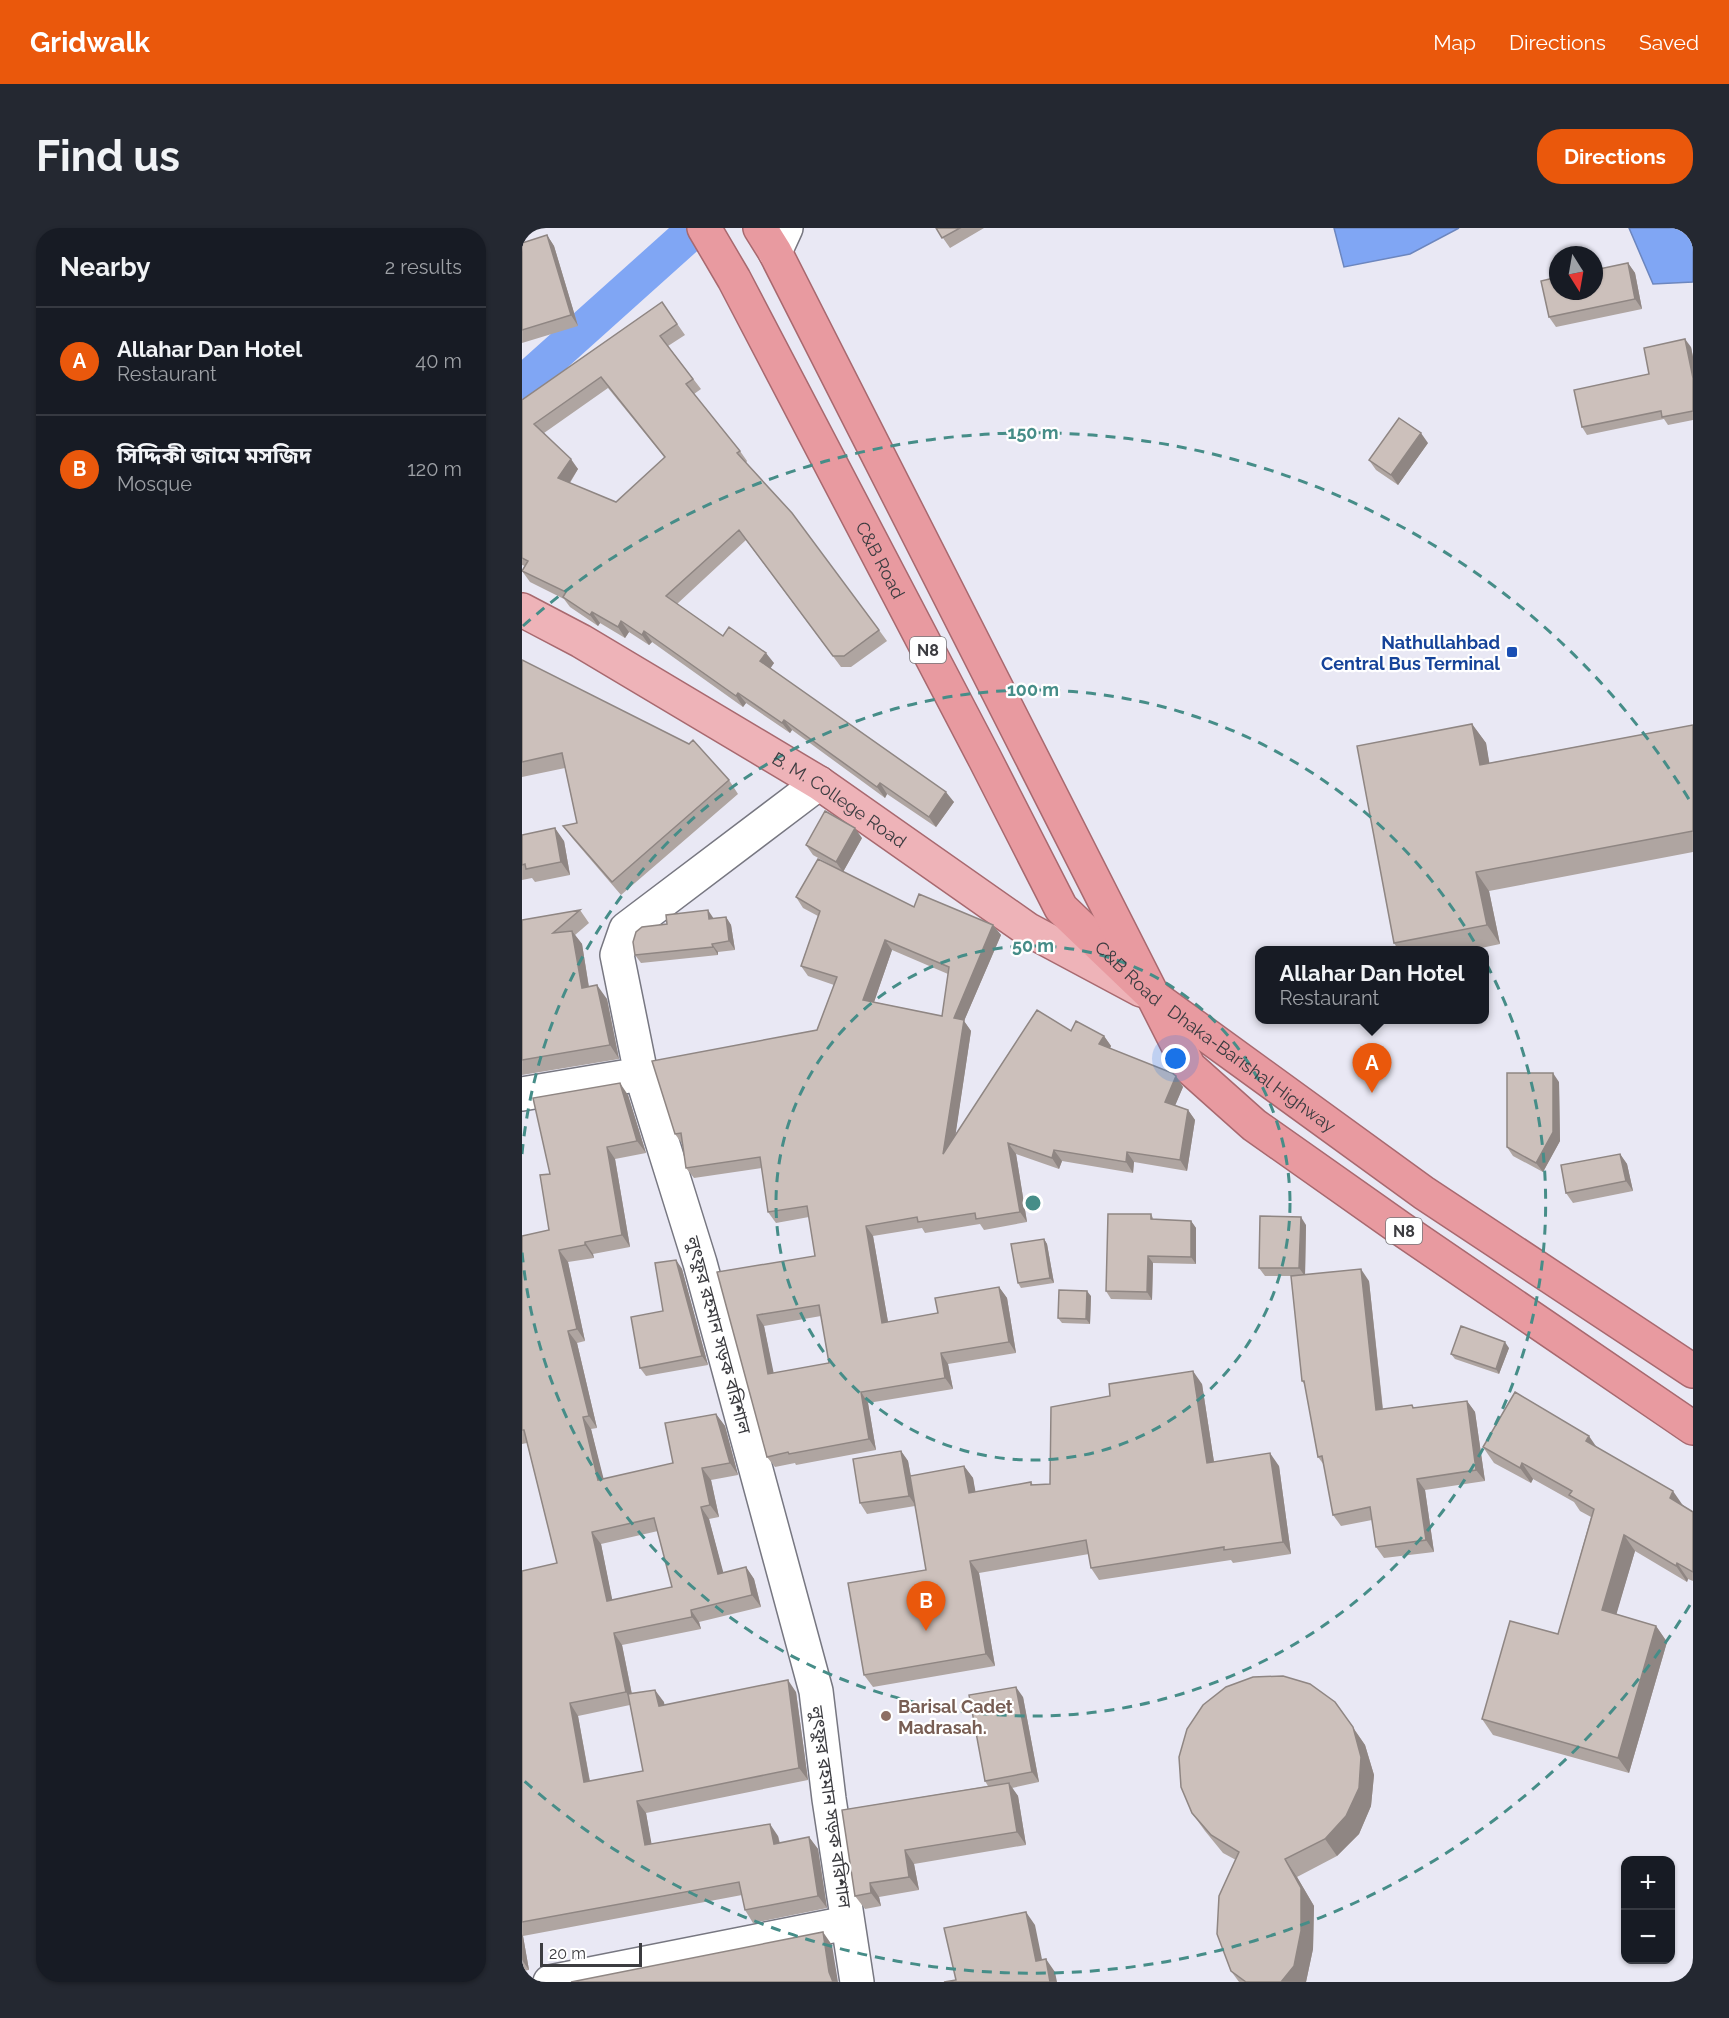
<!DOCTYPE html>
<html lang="en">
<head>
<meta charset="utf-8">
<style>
  :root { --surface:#171b24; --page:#242831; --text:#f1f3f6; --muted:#9ea1a6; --line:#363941; --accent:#ea580c }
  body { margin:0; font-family:Raleway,"Noto Sans Bengali",sans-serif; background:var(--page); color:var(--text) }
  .controls { position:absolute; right:18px; bottom:18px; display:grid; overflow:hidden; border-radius:12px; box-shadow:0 2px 4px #0004 }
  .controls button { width:54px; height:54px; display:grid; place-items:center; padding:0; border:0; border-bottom:2px solid var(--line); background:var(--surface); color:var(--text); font:30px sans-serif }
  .compass { position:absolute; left:1027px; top:18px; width:54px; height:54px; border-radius:50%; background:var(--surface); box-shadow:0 2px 4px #0004; rotate:169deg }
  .scale { position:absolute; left:18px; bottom:15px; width:102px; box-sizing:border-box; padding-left:6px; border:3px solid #3c3c40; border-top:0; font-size:16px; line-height:21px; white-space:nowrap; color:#3c3c40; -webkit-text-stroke:4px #fff; paint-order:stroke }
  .you { position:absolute; left:654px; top:831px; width:21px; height:21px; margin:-15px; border:4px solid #fff; border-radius:50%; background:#1a73e8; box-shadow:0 0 0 9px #1a73e833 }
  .badge { display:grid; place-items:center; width:39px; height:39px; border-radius:50%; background:var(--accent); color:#fff; font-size:20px; font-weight:700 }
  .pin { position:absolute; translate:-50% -50px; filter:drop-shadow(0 2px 3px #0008) }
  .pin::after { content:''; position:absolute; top:32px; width:21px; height:18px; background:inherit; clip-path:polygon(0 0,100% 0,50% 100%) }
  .popup { position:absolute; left:733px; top:718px; width:234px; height:78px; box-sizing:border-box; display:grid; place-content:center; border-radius:12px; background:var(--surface); filter:drop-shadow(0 2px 4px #0005); font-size:20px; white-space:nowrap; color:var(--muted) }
  .popup b { font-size:22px; color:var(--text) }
  .popup::after { content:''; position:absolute; left:50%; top:100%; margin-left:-12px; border:12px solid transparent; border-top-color:var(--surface) }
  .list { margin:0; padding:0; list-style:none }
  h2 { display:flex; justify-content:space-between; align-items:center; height:78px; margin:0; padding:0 24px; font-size:26px }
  h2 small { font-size:20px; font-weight:400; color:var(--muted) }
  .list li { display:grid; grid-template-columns:39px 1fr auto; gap:18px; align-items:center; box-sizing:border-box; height:108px; padding:0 24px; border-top:2px solid var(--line) }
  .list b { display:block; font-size:22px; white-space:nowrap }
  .list p { margin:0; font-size:20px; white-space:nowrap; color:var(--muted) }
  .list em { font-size:20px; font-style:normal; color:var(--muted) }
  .map { position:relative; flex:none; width:1171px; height:1754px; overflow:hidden; border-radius:24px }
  header { display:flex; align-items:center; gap:36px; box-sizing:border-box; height:84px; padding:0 30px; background:var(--accent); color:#fff }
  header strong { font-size:28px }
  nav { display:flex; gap:33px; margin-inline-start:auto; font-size:21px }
  .intro { display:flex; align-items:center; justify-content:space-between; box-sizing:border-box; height:144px; padding:0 36px }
  h1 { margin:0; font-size:42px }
  .button { padding:15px 27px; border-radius:24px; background:var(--accent); color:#fff; font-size:21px; font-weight:700 }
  main { display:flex; gap:36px; padding:0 36px }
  aside { flex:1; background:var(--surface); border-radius:24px; box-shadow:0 2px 4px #0004 }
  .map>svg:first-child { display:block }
  .water { fill:#80a6f4; stroke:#6c86be; stroke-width:1.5 }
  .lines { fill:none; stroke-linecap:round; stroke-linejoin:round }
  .canal { stroke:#80a6f4; stroke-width:36 }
  .minor-casing { stroke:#777781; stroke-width:36 }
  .primary-casing { stroke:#a8696f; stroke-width:36 }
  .trunk-casing { stroke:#a8696f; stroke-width:36 }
  .minor { stroke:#fff; stroke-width:33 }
  .primary { stroke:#eeb3b8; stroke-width:33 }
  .trunk { stroke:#e89aa0; stroke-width:33 }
  .wall { fill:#afa5a1; fill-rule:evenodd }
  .shaded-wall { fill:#8f8683 }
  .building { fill:#ccc0bb; stroke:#8f8683; stroke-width:1.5; fill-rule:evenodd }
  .ring { fill:none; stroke:#468d88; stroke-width:3; stroke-dasharray:10 8 }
  .transit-dot { fill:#1a4fb4; stroke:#fff; stroke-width:2 }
  .education-dot { fill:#8d6e63; stroke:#fff; stroke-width:2 }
  .labels { text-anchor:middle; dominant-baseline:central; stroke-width:4.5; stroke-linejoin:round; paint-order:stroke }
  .shield { fill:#fff; stroke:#767679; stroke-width:1.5 }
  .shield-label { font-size:16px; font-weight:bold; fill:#3c3c40 }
  .street-label { font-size:18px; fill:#3c3c40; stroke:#fff }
  .transit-label { font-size:18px; font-weight:bold; fill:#164399; stroke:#fff; text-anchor:end }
  .education-label { font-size:18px; font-weight:bold; fill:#785e54; stroke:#fff; text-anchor:start }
  .centre { fill:#468d88; stroke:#fff; stroke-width:3 }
  .ring-label { font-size:18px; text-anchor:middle; font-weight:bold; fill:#468d88; stroke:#fff; stroke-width:4.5; stroke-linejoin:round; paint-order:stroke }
</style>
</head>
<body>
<header>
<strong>Gridwalk</strong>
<nav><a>Map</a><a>Directions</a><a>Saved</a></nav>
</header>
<div class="intro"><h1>Find us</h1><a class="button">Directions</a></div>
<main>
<aside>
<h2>Nearby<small>2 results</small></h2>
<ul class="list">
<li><span class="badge">A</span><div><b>Allahar Dan Hotel</b><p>Restaurant</p></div><em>40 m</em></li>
<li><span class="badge">B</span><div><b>সিদ্দিকী জামে মসজিদ</b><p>Mosque</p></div><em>120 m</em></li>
</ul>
</aside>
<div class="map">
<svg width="1171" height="1754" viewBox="0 0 1171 1754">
  <rect width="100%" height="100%" fill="#e9e8f4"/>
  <path class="water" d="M812,0H937L888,26L822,39Z
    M1107,0H1171V54L1131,56Z"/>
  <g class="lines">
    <path class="canal" d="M0,156L174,0"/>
    <defs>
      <path id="minor" d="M253,24L264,0
        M297,555L104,701L95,727L119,846L178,1035L294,1463L307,1571L335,1754
        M0,866L119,846
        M28,1754L325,1695"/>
      <g id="primary">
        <path id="s1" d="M0,382L59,413L297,555L505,701L619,762"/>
      </g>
      <g id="trunk">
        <path id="s2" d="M182,0L212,51L463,531L539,680L632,769L902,965L1171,1143"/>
        <path d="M238,0L253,24L667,839L732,897L878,1000L1171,1200"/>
      </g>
    </defs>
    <use href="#minor" class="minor-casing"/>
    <use href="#primary" class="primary-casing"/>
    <use href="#trunk" class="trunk-casing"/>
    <use href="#minor" class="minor"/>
    <use href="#primary" class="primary"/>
    <use href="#trunk" class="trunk"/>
  </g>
  <path class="wall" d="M414,0H462L428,20Z
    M25,7L32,18L56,98L0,115V15Z
    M1106,35L1113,45L1120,81L1034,99L1027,89Z
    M140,74L163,107L146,118L179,161L172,166L218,223L225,233L224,235L357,402L365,413L329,439H319L224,312L155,376L201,408L252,435L248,440L432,574L414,599L365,566L363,570L270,502L268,505L224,475L221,479L130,414L127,417L107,404L103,410L78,395L76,398L48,379L42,371L8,354L0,343L3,338L0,337V172ZM86,160L143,230L94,274L48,255L56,241L22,205Z
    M1169,119L1171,129V192L1146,197L1142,191L1065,207L1060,199L1127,146Z
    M906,215L876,257L854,242L847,232Z
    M0,432L207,552L216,566L99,667L51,611L41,598L55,595L43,540L0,549Z
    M950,496L964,515L967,535L1171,497V624L967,663L978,716L945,723H877L872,715Z
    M0,607L42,613L48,647L13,654L10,650L0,652Z
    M340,610L321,644L291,627L284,617Z
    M274,669L392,679L471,697L479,707L442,793L449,803L433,908L549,803L582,808L589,818L588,820L654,848L661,859L653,877L666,882L673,892L665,943L612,934L611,945L540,933L537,941L494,926L505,994L462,1002L458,996L403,1005L400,1000L351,1008L366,1094L416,1085L477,1059L485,1070L494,1125L426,1136L431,1161L346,1175L354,1222L274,1237L273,1235L253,1239L245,1229L195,1044L293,1028L287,989L254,995L246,984L240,940L172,950L164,940L161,917L153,906L295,802L312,757L286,748L279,738L296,688L281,680ZM370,722L426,746L420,788L352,774ZM299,1088L307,1135L251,1145L242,1098Z
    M58,682L67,695L53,707L60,716L67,759L85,771L97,831L0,847V692Z
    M204,689L209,697L213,722L196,724V727L119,735L113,727L192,690Z
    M1037,854L1038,913L1021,944L991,928L985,919Z
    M106,867L124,925L93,931L108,1019L71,1026L72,1030L46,1034L63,1113L55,1115L75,1200L69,1201L81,1251L151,1235L194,1186L203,1198L216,1247L189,1252L197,1289L187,1291L201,1345L224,1339L232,1351L239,1379L177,1394L179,1401L100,1417L110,1466L142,1474V1477L274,1464L286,1552L124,1585L129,1616L256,1608L258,1615L287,1609L296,1621L305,1680L231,1695L223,1682L220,1667L1,1708L7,1742L0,1743V1343L35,1335L5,1215L0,1216V1008L27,1002L28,946ZM136,1303L150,1359L90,1372L79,1316ZM108,1477L121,1543L68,1553L56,1488Z
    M1098,926L1105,936L1111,963L1051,975L1044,965Z
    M629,986L632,992L669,993L674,1000V1036L631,1035L630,1072L589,1071L584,1063Z
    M784,997L783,1047L847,1053L861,1181L890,1177L892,1180L945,1173L953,1184L963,1253L903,1262L912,1324L862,1330L854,1319L850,1292L819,1298L811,1287L802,1237L796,1229L783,1157L780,1153L769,1048H743L737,1040Z
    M522,1011L525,1016L532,1055L499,1060L496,1055Z
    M154,1032L160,1041L186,1137L124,1148L118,1140L141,1083Z
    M569,1068L568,1096L540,1095L536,1090Z
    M987,1120L977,1146L933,1131L929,1126Z
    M680,1156L692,1234L757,1238L769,1326L711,1335L709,1332L577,1352L569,1340L567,1326L457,1345L473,1438L351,1459L342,1447L404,1342L393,1278L345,1286L338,1275L379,1223L386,1233L389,1248L442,1238L451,1250L453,1264L509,1254L511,1257L528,1256Z
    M961,1219H1075L1171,1284V1353L1166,1351L1165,1354L1113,1323L1094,1386L1134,1398L1145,1414L1107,1545L971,1507L960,1491L1036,1406L1069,1289L1058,1283L1052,1274L1011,1251L1009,1255L972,1235Z
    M501,1469L517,1554L490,1560L496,1568L504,1617L392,1636L397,1662L357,1669L359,1678L343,1681L333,1668L320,1582L466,1558L463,1553Z
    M826,1492L843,1517L852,1547L849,1578L837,1606L815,1628L775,1649L792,1678L791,1721L784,1754H717L709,1743L714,1632L701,1625L683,1603L670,1585Z"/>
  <path class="shaded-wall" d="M25,7L32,18L56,98L49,87Z
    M1106,35L1113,45L1120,81L1113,71Z
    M1163,111L1169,119L1171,129V150Z
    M899,205L906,215L876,257L869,247Z
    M49,231L56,241L44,260L36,250Z
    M70,384L78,395L76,398L68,387Z
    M99,393L107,404L103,410L96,399Z
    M122,403L130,414L127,417L120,407Z
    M244,425L252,435L246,444L238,433Z
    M216,465L224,475L221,479L214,468Z
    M262,492L270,502L268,505L260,495Z
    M950,496L964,515L971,556L958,537Z
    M358,555L365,566L363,570L355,559Z
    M424,564L432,574L414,599L407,589Z
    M33,600L42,613L48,647L39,634Z
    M333,600L340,610L321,644L314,634Z
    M954,644L967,663L978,716L965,697Z
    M186,682L192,691H187Z
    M204,689L209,697L213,722L207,713Z
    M471,697L479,707L442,793L449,803L429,937L421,926L432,790Z
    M50,703L60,716L69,773L60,760Z
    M363,712L370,722L349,783L341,772Z
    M190,716L196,724V727L191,719Z
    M75,757L85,771L97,831L88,817Z
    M582,808L589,818L585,827L577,816Z
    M1031,845L1037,854L1038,913L1021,944L1014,935Z
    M654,848L661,859L650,885L643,874Z
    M98,855L106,867L124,925L115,913Z
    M666,882L673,892L665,943L658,932Z
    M486,915L494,926L505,994L498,984Z
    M85,919L93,931L108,1019L100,1007Z
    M532,922L540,933L537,941L530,930Z
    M605,924L612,934L611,945L604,934Z
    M1098,926L1105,936L1111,963L1104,953Z
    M779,989L784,997L783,1048L777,1040Z
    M669,993L674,1000V1036L669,1029Z
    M344,998L351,1008L368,1105L360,1095Z
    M522,1011L525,1016L532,1055L528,1050Z
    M63,1014L71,1026L72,1030L63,1017Z
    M37,1022L46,1034L63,1113L55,1101Z
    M626,1028L631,1035L630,1072L625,1064Z
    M154,1032L160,1041L186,1137L180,1128Z
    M839,1041L847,1053L862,1194L854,1182Z
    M477,1059L485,1070L494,1125L487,1114Z
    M565,1063L569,1068L568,1096L564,1091Z
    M235,1087L242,1098L254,1156L246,1146Z
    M46,1103L55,1115L75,1200L67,1188Z
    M983,1114L987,1120L977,1146L974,1141Z
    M419,1125L426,1136L431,1161L423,1150Z
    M671,1143L680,1156L694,1247L685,1235Z
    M339,1164L346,1175L354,1222L347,1211Z
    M945,1173L953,1184L963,1253L954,1242Z
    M194,1186L203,1198L216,1247L208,1235Z
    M61,1189L69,1201L85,1264L76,1252Z
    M1067,1208L1078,1224L1064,1213Z
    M379,1223L386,1233L394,1278L387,1268Z
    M748,1225L757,1238L769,1326L761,1314Z
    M1000,1235L1011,1251L1009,1255L998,1240Z
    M442,1238L451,1250L456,1277L447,1265Z
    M180,1240L189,1252L197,1289L188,1277Z
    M895,1251L903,1262L912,1324L904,1312Z
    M1151,1263L1162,1279L1148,1270Z
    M179,1279L187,1291L205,1358L196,1346Z
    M70,1304L79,1316L93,1385L85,1373Z
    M1102,1307L1113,1323L1091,1398L1080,1382Z
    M448,1333L457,1345L473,1438L464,1426Z
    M1155,1335L1166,1351L1165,1354L1154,1338Z
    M224,1339L232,1351L239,1379L230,1367Z
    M169,1382L177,1394L179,1401L170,1389Z
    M1134,1398L1145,1414L1107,1545L1096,1530Z
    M92,1405L100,1417L112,1477L104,1464Z
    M266,1452L274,1464L286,1552L277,1540Z
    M494,1459L501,1469L517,1554L510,1544Z
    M133,1462L142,1474L145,1490L137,1478Z
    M813,1474L843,1517L852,1547L849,1578L837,1606L815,1628L803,1611Z
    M48,1475L56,1488L70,1566L62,1554Z
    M487,1555L496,1568L504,1617L495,1604Z
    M115,1573L124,1585L132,1629L123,1617Z
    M248,1596L256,1608L260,1628L252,1616Z
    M287,1609L296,1621L305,1680L296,1668Z
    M383,1622L392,1636L397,1662L387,1649Z
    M763,1631L775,1649L792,1678L791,1721L784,1754H759Z
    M348,1655L357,1669L359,1678L349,1665Z
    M504,1684L513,1697L523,1746L514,1733Z
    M301,1704L310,1717L316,1754H311L307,1744Z
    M0,1706L1,1708L7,1742L0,1732Z
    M524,1731L533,1744L535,1754H528Z"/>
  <path class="building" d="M414,0H438L420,10Z
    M25,7L49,87L0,102V15Z
    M1106,35L1113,71L1027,89L1019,53L1036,49V63H1072V42Z
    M140,74L155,96L138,108L171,151L164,156L218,223L215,225L270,285L357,402L322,428H311L217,302L144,368L201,408L207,399L244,425L238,433L424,564L407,589L358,555L355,559L262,492L260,495L216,465L214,468L122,403L120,407L99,393L96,399L70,384L68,387L41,369L44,364L0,343L6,333L0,330V172ZM79,149L143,229L94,274L36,250L49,231L12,196Z
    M1163,111L1171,150V183L1140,189L1139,183L1060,199L1052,162L1127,146L1122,120Z
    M877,190L899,205L869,247L847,232Z
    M0,432L167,516L171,512L207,552L90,654L41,598L55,595L40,525L0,534Z
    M950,496L958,537L1171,497V603L954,644L965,697L872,715L835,518Z
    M303,583L333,600L314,634L284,617Z
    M33,600L39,634L4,641L3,636L0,637V607Z
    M296,631L392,679L397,666L471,697L432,790L442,792L421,926L515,782L549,803L554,793L582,808L577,816L650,845L654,848L643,874L666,882L658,932L605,924L604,934L532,922L530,930L486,915L498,984L454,991L453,985L396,994L395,989L344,998L360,1095L416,1085L413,1070L477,1059L487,1114L419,1125L423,1150L339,1164L347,1211L267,1226L266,1224L245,1229L195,1044L293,1028L285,978L246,984L238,929L164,940L159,905L153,906L130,833L295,802L315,749L279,738L298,683L274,669ZM363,712L427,739L420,788L341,772ZM297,1077L307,1135L246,1146L235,1087Z
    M58,682L31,705L50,703L60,760L75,757L88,817L0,832V692Z
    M186,682L187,691L204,689L207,713L190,716L191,719L113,727L111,714L114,704L120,699L145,696L144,687Z
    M985,845H1031V904L1014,935L985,919Z
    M98,855L115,913L85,919L100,1007L63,1014V1017L37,1022L55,1101L46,1103L67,1188L61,1189L76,1252L151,1235L143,1195L194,1186L208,1235L180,1240L188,1277L179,1279L196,1346L224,1339L230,1367L169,1382L170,1389L92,1405L104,1464L48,1475L62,1554L121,1543L106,1466L133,1462L137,1478L266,1452L277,1540L115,1573L123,1617L248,1596L252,1616L287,1609L296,1668L223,1682L217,1654L0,1694V1343L35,1335L2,1202H0V1008L27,1002L18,947L28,946L11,870ZM132,1290L150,1359L85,1373L70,1304Z
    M1098,926L1104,953L1044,965L1039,937Z
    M586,986H629V991L669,993V1029L626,1028L625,1064L584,1063Z
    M738,988L779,989L777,1040H737Z
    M522,1011L528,1050L496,1055L489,1016Z
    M154,1032L180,1128L118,1140L109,1089L141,1083L133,1035Z
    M839,1041L854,1182L890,1177L891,1180L945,1173L954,1242L895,1251L904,1312L854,1319L848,1279L811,1287L800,1228L796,1229L782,1153H780L769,1048Z
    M537,1062L565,1063L564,1091L536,1090Z
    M939,1098L983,1114L974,1141L929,1126Z
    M671,1143L685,1235L748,1225L761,1314L702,1322V1319L569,1340L564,1312L448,1333L464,1426L342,1447L326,1355L404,1342L388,1248L442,1238L447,1265L509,1254V1257L528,1256L529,1179L588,1168L587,1156Z
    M993,1164L1067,1208L1064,1213L1151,1263L1148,1270L1171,1284V1344L1155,1335L1154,1338L1102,1307L1080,1382L1134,1398L1096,1530L960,1491L988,1393L1036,1406L1072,1281L1047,1267L1050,1263L1000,1235L998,1240L961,1219Z
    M379,1223L387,1268L338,1275L331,1231Z
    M761,1448L788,1456L813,1474L831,1499L839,1529L837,1560L824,1588L803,1611L763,1631L779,1660V1703L772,1738L759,1754H724L709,1743L695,1706L697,1668L717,1624L689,1607L670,1585L659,1559L657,1529L665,1501L681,1477L704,1459L731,1449Z
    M494,1459L510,1544L463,1553L447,1467Z
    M487,1555L495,1604L383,1622L387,1649L348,1655L349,1665L333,1668L320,1582Z
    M504,1684L514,1733L524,1731L528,1754H422L434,1752L422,1700Z
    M301,1704L307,1744L311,1754H49Z"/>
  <g class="ring">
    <circle cx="511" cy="975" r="257"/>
    <path d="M0 926A513 513 0 1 1 0 1024"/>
    <path d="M1168 1377A770 770 0 0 1 1 1552M1 398A770 770 0 0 1 1168 573"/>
  </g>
  <rect class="transit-dot" x="984" y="418" width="12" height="12" rx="3"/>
  <circle class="education-dot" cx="364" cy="1488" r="6"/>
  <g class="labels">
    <g class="shield">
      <rect x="388" y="409" width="36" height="26" rx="4.5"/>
      <rect x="864" y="990" width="36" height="26" rx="4.5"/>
    </g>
    <g class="shield-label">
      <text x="406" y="422">N8</text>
      <text x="882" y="1003">N8</text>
    </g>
    <g class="street-label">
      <text stroke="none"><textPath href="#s2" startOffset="376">C&amp;B Road</textPath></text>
      <text stroke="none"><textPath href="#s1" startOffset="370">B. M. College Road</textPath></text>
      <text stroke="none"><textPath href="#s2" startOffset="862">C&amp;B Road</textPath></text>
      <text stroke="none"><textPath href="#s2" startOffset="1018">Dhaka-Barishal Highway</textPath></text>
      <text transform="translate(197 1107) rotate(75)">লুৎফুর রহমান সড়ক বরিশাল</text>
      <text transform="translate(309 1579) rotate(82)">লুৎফুর রহমান সড়ক বরিশাল</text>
    </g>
    <g class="transit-label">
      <text x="978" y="414">Nathullahbad<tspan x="978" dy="21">Central Bus Terminal</tspan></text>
    </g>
    <g class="education-label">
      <text x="376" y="1478">Barisal Cadet<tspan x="376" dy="21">Madrasah.</tspan></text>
    </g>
  </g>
  <circle cx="511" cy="975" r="9" class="centre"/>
  <g class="ring-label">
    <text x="511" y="211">150 m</text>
    <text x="511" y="468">100 m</text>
    <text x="511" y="724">50 m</text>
  </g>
</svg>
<div class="controls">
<button>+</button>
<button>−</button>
</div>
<svg class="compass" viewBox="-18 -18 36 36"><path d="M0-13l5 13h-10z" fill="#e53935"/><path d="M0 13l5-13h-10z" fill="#9ea1a6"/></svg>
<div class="scale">20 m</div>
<div class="you"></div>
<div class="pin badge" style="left:850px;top:865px">A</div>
<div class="popup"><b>Allahar Dan Hotel</b>Restaurant</div>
<div class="pin badge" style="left:404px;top:1403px">B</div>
</div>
</main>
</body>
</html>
